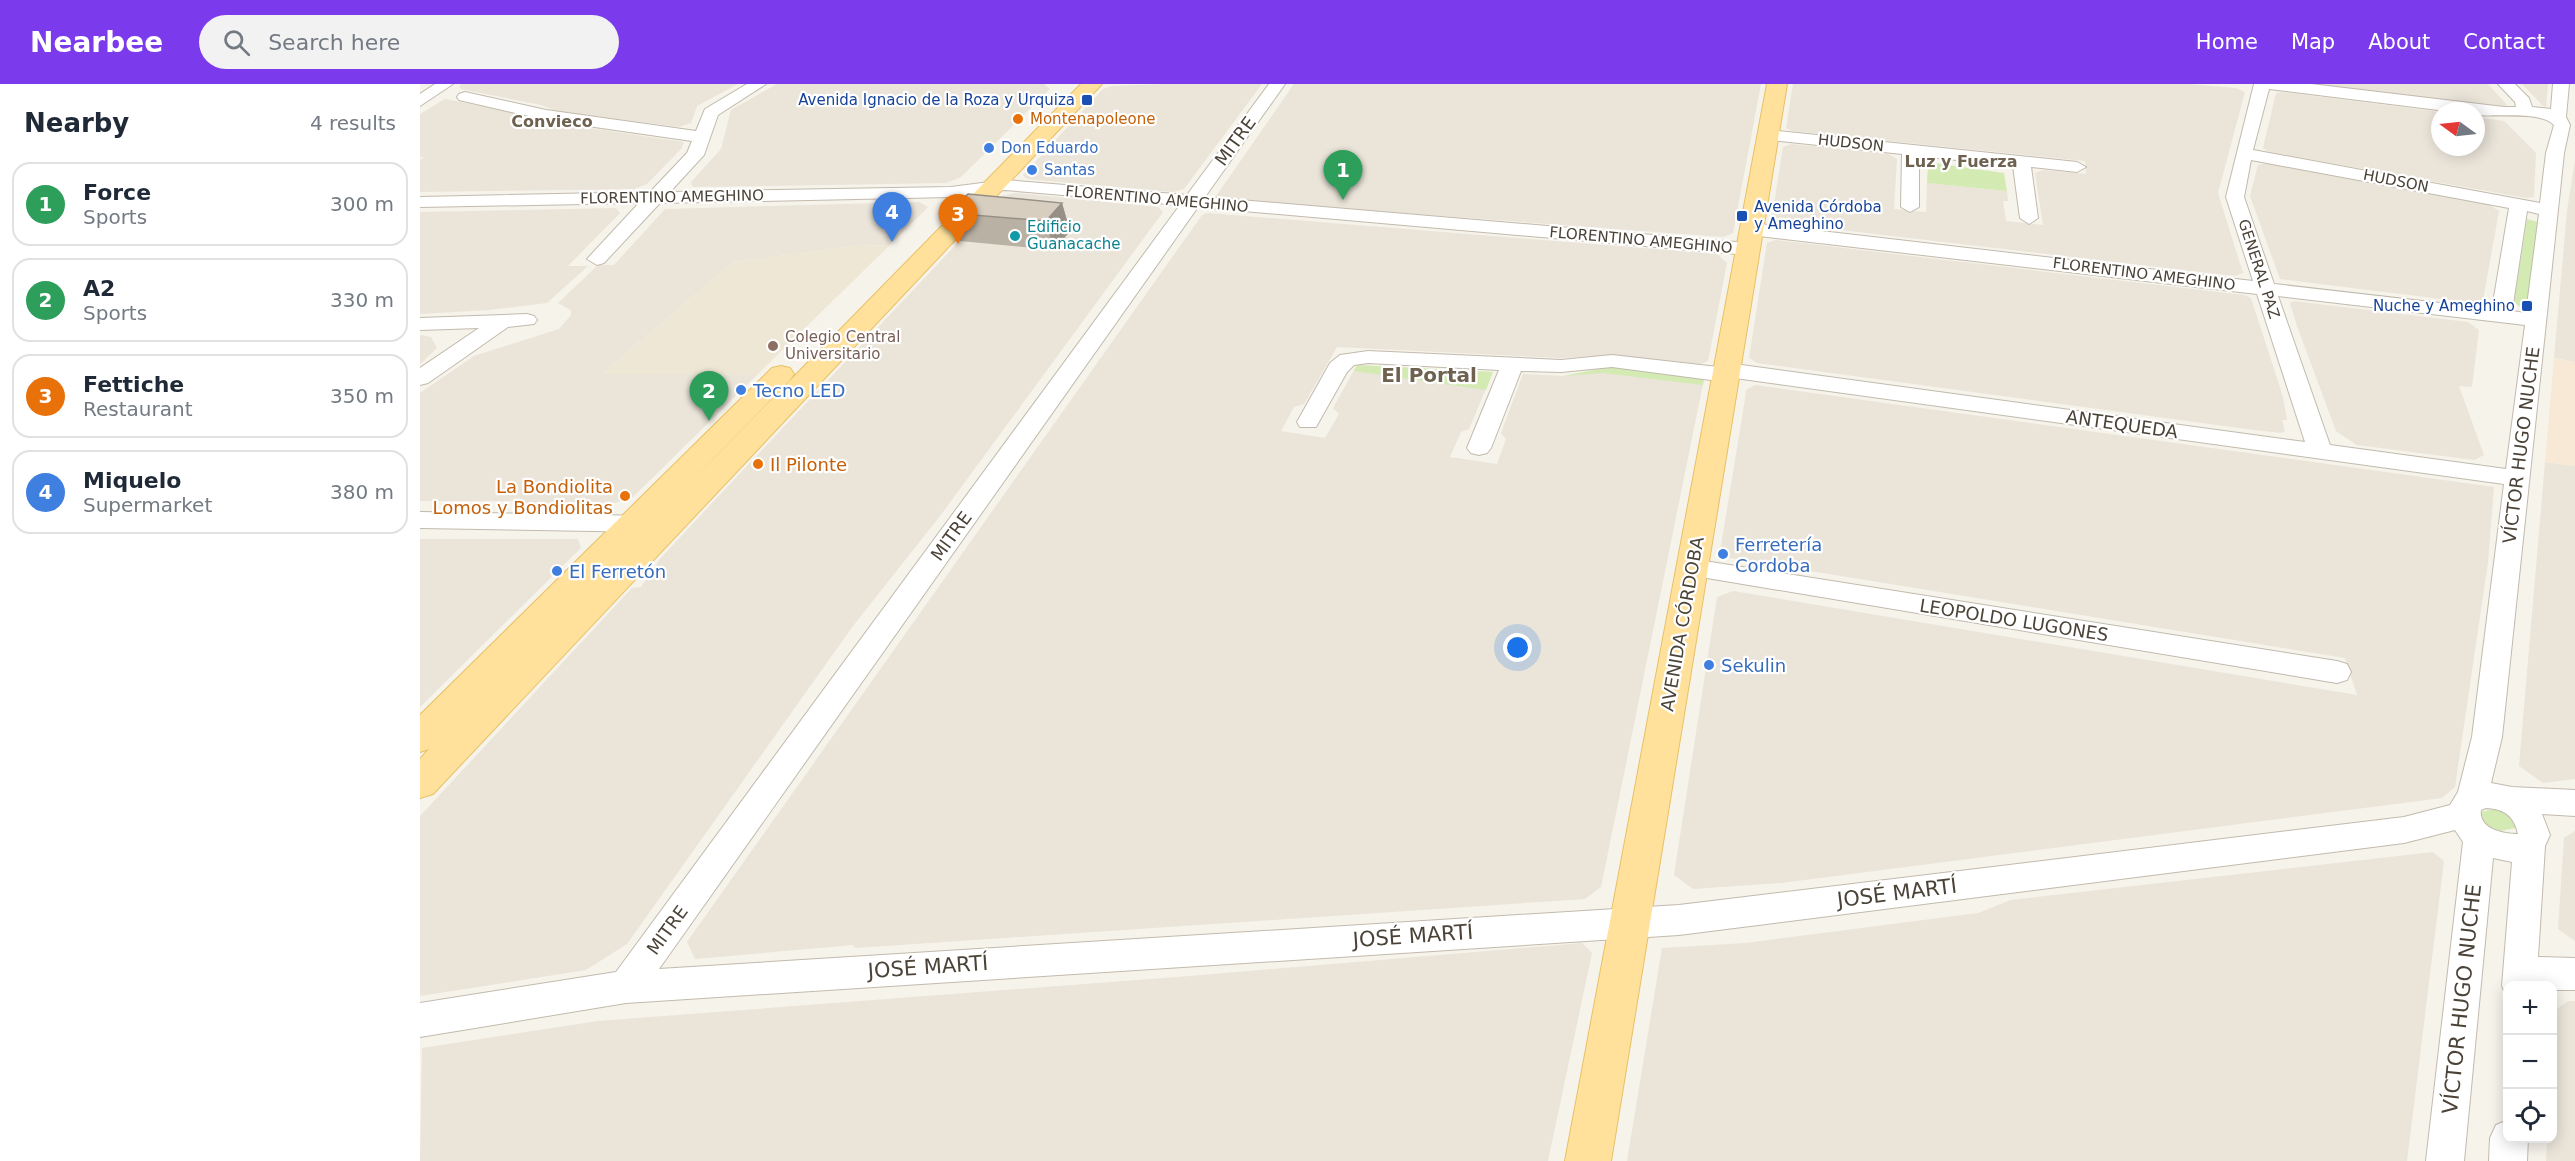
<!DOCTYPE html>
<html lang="en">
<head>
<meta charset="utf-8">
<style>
  :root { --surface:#fff; --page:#f2f2f3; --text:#1f2937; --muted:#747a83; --line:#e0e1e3; --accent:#7c3aed }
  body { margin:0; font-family:"DejaVu Sans",sans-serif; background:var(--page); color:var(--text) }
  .controls { position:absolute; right:18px; bottom:18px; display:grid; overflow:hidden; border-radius:12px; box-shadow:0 3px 15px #0003 }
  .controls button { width:54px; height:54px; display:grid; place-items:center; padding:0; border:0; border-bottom:2px solid var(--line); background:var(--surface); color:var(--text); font:30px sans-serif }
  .compass { position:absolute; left:2011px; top:18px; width:54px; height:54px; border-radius:50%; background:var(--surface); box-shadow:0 3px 15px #0003; rotate:285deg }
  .you { position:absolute; left:1098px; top:564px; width:21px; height:21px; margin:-15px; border:4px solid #fff; border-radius:50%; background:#1a73e8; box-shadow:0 0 0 9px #1a73e833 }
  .badge { display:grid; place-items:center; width:39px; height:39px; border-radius:50%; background:var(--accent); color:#fff; font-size:20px; font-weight:700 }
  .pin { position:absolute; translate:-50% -50px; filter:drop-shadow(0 2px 3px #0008) }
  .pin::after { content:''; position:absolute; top:32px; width:21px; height:18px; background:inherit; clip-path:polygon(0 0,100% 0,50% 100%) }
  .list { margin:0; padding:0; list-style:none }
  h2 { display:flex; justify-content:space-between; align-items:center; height:78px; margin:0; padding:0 24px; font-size:26px }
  h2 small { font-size:20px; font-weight:400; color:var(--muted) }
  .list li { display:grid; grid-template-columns:39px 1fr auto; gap:18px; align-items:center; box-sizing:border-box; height:84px; margin:0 12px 12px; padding:0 12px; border:2px solid var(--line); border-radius:18px }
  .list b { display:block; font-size:22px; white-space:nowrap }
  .list p { margin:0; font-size:20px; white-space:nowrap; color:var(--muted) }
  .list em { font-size:20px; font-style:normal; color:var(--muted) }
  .icon { flex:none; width:33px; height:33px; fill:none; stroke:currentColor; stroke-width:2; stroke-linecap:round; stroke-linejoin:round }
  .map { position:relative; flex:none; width:2155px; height:1077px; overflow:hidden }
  header { display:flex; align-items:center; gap:36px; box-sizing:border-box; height:84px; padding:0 30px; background:var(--accent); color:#fff }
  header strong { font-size:28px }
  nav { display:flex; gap:33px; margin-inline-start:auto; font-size:21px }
  .search { width:420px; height:54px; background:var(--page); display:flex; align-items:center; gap:15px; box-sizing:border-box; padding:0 21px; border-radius:33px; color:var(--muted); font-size:22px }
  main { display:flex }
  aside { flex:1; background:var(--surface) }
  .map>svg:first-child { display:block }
  .residential { fill:#eae4d9 }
  .commercial { fill:#f8e9d6 }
  .education { fill:#efe7d5 }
  .green { fill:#d3ebb3 }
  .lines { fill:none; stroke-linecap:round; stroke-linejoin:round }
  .minor-casing { stroke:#c2baad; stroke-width:2 }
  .major-casing { stroke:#e9c066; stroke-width:2 }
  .minor { fill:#fff; fill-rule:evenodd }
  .major { fill:#ffe19b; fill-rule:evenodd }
  .wall { fill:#bab1a5 }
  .shaded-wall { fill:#979086 }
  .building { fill:#d8cec0; stroke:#979086; stroke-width:1.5 }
  .transit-dot { fill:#1a4fb4; stroke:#fff; stroke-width:2 }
  .food-dot { fill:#e8710a; stroke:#fff; stroke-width:2 }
  .shop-dot { fill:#3f7fe0; stroke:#fff; stroke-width:2 }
  .culture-dot { fill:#0f9aa8; stroke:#fff; stroke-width:2 }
  .education-dot { fill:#8d6e63; stroke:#fff; stroke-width:2 }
  .labels { text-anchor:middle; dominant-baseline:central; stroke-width:4.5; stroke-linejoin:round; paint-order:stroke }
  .far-transit-label { font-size:15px; fill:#164399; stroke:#fff; text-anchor:end }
  .far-food-label { font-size:15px; fill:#c56008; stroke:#fff; text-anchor:start }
  .far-street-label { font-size:15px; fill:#4b4338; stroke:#fff }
  .far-shop-label { font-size:15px; fill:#366cbe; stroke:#fff; text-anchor:start }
  .far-culture-label { font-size:15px; fill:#0d838f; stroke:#fff; text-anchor:start }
  .far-education-label { font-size:15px; fill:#785e54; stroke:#fff; text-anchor:start }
  .far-neighbourhood-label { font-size:16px; font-weight:bold; fill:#6e614f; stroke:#fff }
  .street-label { font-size:18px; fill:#4b4338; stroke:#fff }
  .shop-label { font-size:18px; fill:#366cbe; stroke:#fff; text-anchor:start }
  .food-label { font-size:18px; fill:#c56008; stroke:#fff; text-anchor:start }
  .neighbourhood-label { font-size:20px; font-weight:bold; fill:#6e614f; stroke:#fff }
  .near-street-label { font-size:21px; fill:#4b4338; stroke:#fff }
</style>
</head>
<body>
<header>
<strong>Nearbee</strong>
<div class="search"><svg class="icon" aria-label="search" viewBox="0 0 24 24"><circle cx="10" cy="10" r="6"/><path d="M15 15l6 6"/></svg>Search here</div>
<nav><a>Home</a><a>Map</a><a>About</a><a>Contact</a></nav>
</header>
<main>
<aside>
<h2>Nearby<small>4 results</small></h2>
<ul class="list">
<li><span class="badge" style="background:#2e9e5b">1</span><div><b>Force</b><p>Sports</p></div><em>300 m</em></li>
<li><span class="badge" style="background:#2e9e5b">2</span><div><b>A2</b><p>Sports</p></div><em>330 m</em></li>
<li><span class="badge" style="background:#e8710a">3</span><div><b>Fettiche</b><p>Restaurant</p></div><em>350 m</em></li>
<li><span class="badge" style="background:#3f7fe0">4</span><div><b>Miquelo</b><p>Supermarket</p></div><em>380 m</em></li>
</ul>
</aside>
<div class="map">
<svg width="2155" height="1077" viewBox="0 0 2155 1077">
  <rect width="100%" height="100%" fill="#f6f3eb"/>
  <path class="residential" d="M42,0H318L277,22L271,39L259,43L136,27L121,21L41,5L39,2Z
    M357,0H624L630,5L541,93L526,99L273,103L271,98L301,65L311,26Z
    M745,0H842L764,105L753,108L607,95L603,91L683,5L692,2Z
    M874,0H1341L1313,149L1303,153L794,115Z
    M1373,0H1768L1816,4L1825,8L1798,109L1823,189L1815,192L1361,139L1352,133L1363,63L1371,60L1468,70L1477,75L1474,125L1506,128L1507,99L1587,107L1588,117H1583L1586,137L1623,141L1615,89L1623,86L1666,90L1665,77L1372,47L1366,44Z
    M1893,0H2068L2087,21L2081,24Z
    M2102,0H2128L2126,23L2123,22Z
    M1862,8L2020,28V63H2056V33L2084,37L2116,69L2114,113L2106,114L1849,68L1843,64L1856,9Z
    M25,15L96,29L115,36L264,58L261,65L227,100L214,105L0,108V76L4,73H0V30Z
    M2155,76V278L2134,274L2147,127Z
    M1848,79L2068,120L2079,127L2063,216L2053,219L1860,195L1830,112L1838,81Z
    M595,109L738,123L743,128L520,432L433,542L207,860L166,886L0,912V732L212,504L221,503L240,475L292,419L582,112Z
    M499,118L508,123L470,161L433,162L313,178L183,289L337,291L213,413L195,419L145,418L141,421L104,420L102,417H0V309L54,272L139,245L151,231V226L138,219L178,181H194L245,125Z
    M196,124L200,129L148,182H168L127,219L69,226L0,230V128Z
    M787,129L1297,170L1307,179L1288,277L1280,280L1192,271L1141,274L917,263L884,320L874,323L861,347L905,354L919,330L913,324L937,281L1073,288L1049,345L1041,348L1030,373L1077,380L1086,355L1081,349L1103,290L1143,292L1189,283L1284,295L1181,803L1165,815L435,864L433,861L275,875L267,858L782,131Z
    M1355,156L1824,211L1831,214L1863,313L1867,336H1862L1865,347L1862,349L1834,346L1337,279L1329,274L1347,159Z
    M1873,217L2048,238L2059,246L2052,303L2039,302L2064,371L2054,376L1937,361L1916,347L1877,242L1870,219Z
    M0,251L11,253L17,264L0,280Z
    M1335,301L2074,403L2068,478L2035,703L2022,714L1361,799L1273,805L1254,791L1297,513L1313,507L1937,611L1925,574L1305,473L1300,468L1325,315L1326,306Z
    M2125,378L2155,382V695L2123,699L2099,682Z
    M0,455H158L161,464L0,623Z
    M2155,747V857L2138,845L2144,754Z
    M2013,768L2024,777L1987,1077H1207L1242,864L1326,859L1558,829L1591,816Z
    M1162,859L1172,869L1128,1077H0L2,964L178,937L770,892Z
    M2148,917H2155V1077H2126L2127,1055L2132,1054L2133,928Z"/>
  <path class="commercial" d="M2134,274L2155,278V382L2125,378Z"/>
  <path class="education" d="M470,161L337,291L182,290L313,178L433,162Z"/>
  <path class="green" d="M1514,79L1584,89L1587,107L1507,99L1508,81Z
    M2107,135L2121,139L2108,223H2100L2094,218Z
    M937,281L1073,288L1066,306L934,287Z
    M1189,283L1284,295L1283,301L1183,289L1143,292Z
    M2074,725L2092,732L2096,744L2079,747L2064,739L2061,728Z"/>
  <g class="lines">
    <defs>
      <path id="minor" d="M15,0H33L0,22V10Z
        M327,0H346L298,31L284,71L250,108L531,103L585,96L767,111L849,0H865L785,113L1328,159L1338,165L1328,171L778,123L239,885L1259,821L1984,733L2030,721L2038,708L2052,653L2084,400L1315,294L1306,298L1192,283L1141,288L1101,287L1071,364L1067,369L1059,371L1051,369L1047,364L1079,286L948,279L934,281L927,288L896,343H880L877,338L910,279L920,271L948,267L1141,276L1192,271L1298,283L1307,279L1885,358L1837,210L1331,151L1322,145L1331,139L1833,197L1806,113L1834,0H1891L2084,23H2096L2095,18L2078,0H2095L2109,14L2112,23L2131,25L2133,0H2149L2146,33L2150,41L2144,69L2082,653L2071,699L2092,703L2155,706V732L2122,730L2130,751L2125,762L2118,873L2155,874V906H2132V902H2088L2087,913L2082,902L2092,778L2073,774L2044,1077H2006L2043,758L2035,746L1984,759L1259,851L206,919L0,953V919L196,888L760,121L585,106L531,113L240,119L184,179L177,181L167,175L219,119L0,123V113L230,108L267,69L272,57L126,36L39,16L37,13L39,10L45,8L126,26L276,47L285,25ZM1849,5L2026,27H2056V31C2076,33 2121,27 2134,41L2126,69L2120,119L1833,66ZM1831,76L2089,124L2072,225L1854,200L1824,113ZM2107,127L2119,130L2106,229L2092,227ZM1858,212L2105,241L2086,385L1910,361ZM2066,724C2085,725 2094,732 2098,750C2084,750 2058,745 2061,726Z
        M1348,46L1657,78L1666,83L1657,88L1611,83L1618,134L1609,140L1600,134L1593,82L1499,72V123L1490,128L1481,123L1482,70L1342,55L1340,51Z
        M107,230L114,232L117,236L114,240L88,243L8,299L0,301V284L59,244L0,246V234Z
        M0,428L230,432L239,434L242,440L239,446L230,448L0,444Z
        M1272,475L1917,577L1927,580L1931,588L1927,596L1917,599L1263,490L1259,484L1263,478Z
        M2088,1036V1054H2108L2107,1077H2069L2070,1054L2076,1041Z"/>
      <path id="major" d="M661,0H682L13,710L0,714V675L9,665L0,668V631L352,284L361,282L370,284L374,290L370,296L251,418Z
        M1347,0H1367L1191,1077H1145Z"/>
    </defs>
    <use href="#minor" class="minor-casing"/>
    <use href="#major" class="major-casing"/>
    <use href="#minor" class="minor"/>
    <use href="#major" class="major"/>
  </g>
  <path class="wall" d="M642,119L650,147L634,166L540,157L529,129Z"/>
  <path class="shaded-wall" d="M642,119L650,147L634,166L626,137Z"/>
  <path class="building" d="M548,110L642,119L626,137L529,129Z"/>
  <g class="transit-dot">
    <rect x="661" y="10" width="12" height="12" rx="3"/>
    <rect x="1316" y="126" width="12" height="12" rx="3"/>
    <rect x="2101" y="216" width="12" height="12" rx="3"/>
  </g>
  <g class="food-dot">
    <circle cx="598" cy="35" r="6"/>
    <circle cx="338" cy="380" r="6"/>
    <circle cx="205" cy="412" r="6"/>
  </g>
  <g class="shop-dot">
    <circle cx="569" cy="64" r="6"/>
    <circle cx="612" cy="86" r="6"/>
    <circle cx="321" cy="306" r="6"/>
    <circle cx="1303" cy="470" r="6"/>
    <circle cx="137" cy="487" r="6"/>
    <circle cx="1289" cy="581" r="6"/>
  </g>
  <circle class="culture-dot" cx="595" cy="152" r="6"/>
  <circle class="education-dot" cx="353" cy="262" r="6"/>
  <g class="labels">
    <g class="far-transit-label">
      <text x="655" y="16">Avenida Ignacio de la Roza y Urquiza</text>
      <text x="1334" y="123" text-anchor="start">Avenida Córdoba<tspan x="1334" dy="17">y Ameghino</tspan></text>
      <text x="2095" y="222">Nuche y Ameghino</text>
    </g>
    <g class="far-food-label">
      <text x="610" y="35">Montenapoleone</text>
    </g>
    <g class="far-street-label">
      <text transform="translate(1431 59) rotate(6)">HUDSON</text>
      <text transform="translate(1976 97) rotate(11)">HUDSON</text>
      <text transform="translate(252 113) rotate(-1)">FLORENTINO AMEGHINO</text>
      <text transform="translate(737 115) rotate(5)">FLORENTINO AMEGHINO</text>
      <text transform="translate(1221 156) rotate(5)">FLORENTINO AMEGHINO</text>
      <text transform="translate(1839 185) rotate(72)">GENERAL PAZ</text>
      <text transform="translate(1724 190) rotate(7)">FLORENTINO AMEGHINO</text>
    </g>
    <g class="far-shop-label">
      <text x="581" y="64">Don Eduardo</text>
      <text x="624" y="86">Santas</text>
    </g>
    <g class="far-culture-label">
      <text x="607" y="143">Edificio<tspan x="607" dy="17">Guanacache</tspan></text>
    </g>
    <g class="far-education-label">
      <text x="365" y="253">Colegio Central<tspan x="365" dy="17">Universitario</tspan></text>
    </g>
    <g class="far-neighbourhood-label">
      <text x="132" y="37">Convieco</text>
      <text x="1541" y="77">Luz y Fuerza</text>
    </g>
    <g class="street-label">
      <text transform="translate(815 57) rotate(-54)">MITRE</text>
      <text transform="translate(1702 340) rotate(8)">ANTEQUEDA</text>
      <text transform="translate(2101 361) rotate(-83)">VÍCTOR HUGO NUCHE</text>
      <text transform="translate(531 452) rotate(-54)">MITRE</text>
      <text transform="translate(1594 536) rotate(9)">LEOPOLDO LUGONES</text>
      <text transform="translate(1262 540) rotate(-80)">AVENIDA CÓRDOBA</text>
      <text transform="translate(247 846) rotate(-54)">MITRE</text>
    </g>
    <g class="shop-label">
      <text x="333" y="306">Tecno LED</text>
      <text x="1315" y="460">Ferretería<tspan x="1315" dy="21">Cordoba</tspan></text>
      <text x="149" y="487">El Ferretón</text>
      <text x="1301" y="581">Sekulin</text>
    </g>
    <g class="food-label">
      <text x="350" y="380">Il Pilonte</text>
      <text x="193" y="402" text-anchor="end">La Bondiolita<tspan x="193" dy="21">Lomos y Bondiolitas</tspan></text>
    </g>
    <g class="neighbourhood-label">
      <text x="1009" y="291">El Portal</text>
    </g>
    <g class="near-street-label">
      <text transform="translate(1477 809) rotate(-7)">JOSÉ MARTÍ</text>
      <text transform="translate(993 852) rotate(-4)">JOSÉ MARTÍ</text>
      <text transform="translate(508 883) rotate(-4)">JOSÉ MARTÍ</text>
      <text transform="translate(2042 915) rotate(-84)">VÍCTOR HUGO NUCHE</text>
    </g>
  </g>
</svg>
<div class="controls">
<button>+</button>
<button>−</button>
<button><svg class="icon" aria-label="locate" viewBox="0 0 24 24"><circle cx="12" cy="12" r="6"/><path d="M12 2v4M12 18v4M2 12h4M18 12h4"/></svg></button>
</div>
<svg class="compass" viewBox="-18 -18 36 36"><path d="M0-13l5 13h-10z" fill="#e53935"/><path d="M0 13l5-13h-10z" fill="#747a83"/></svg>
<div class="you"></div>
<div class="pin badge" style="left:923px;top:116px;background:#2e9e5b">1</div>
<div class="pin badge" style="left:289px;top:337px;background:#2e9e5b">2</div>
<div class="pin badge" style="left:538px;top:160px;background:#e8710a">3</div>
<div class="pin badge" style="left:472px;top:158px;background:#3f7fe0">4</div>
</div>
</main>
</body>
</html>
